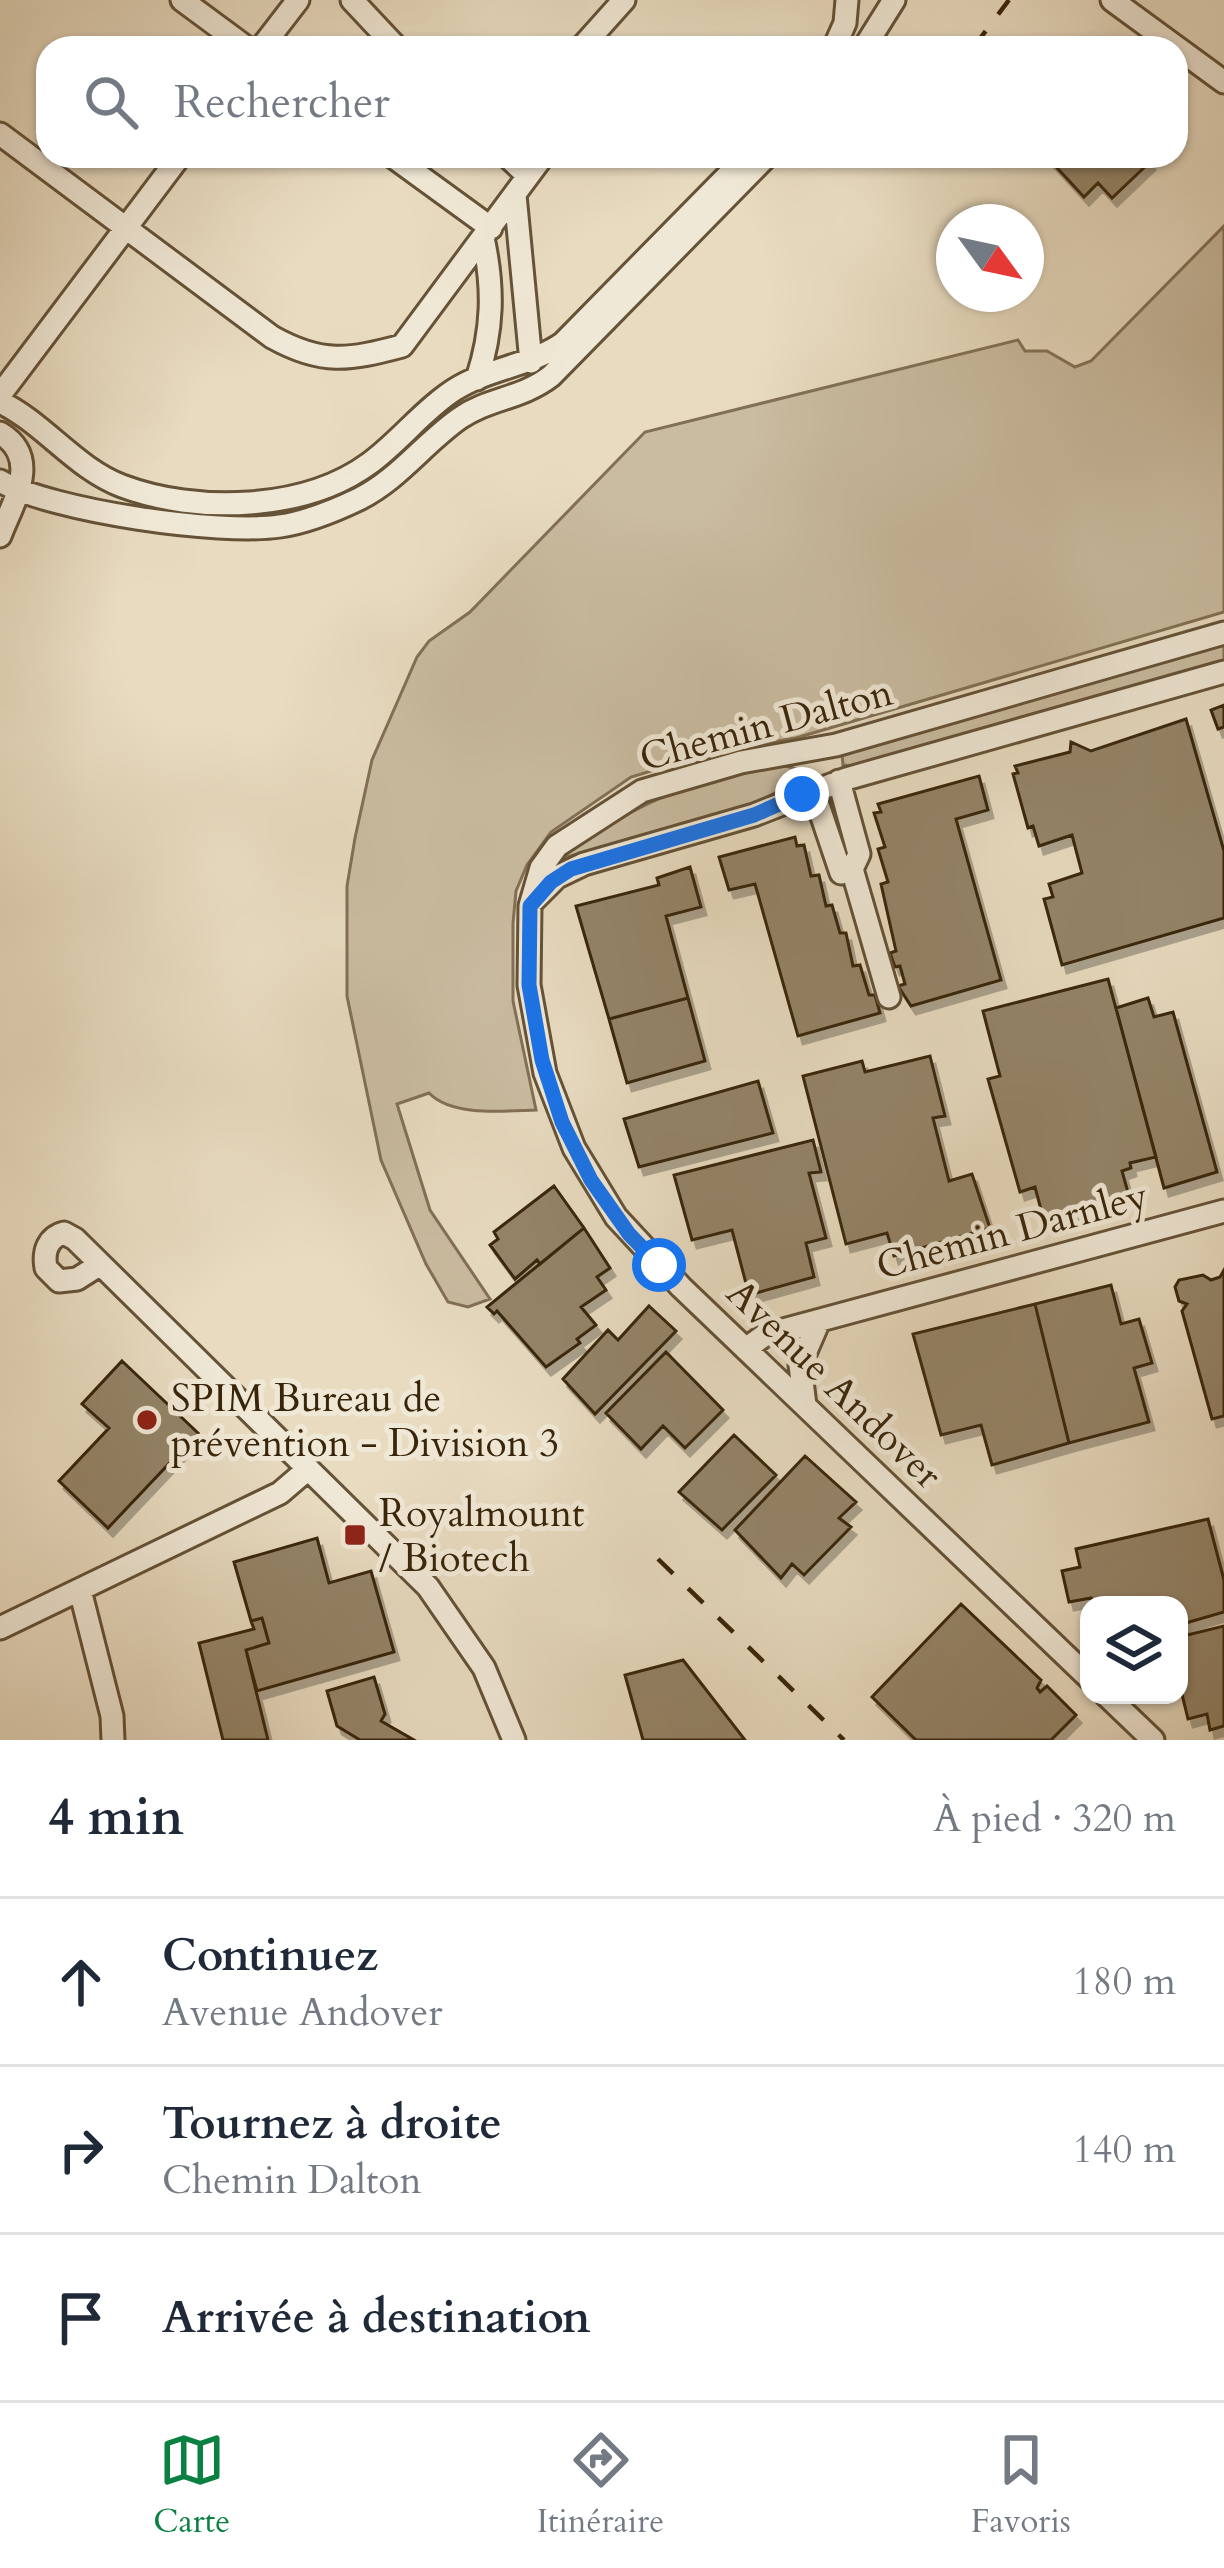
<!DOCTYPE html>
<html lang="fr">
<head>
<meta charset="utf-8">
<style>
  :root { --surface:#fff; --page:#f6f6f7; --text:#1f2937; --muted:#747a83; --line:#e0e1e3; --accent:#0b8043 }
  body { margin:0; font-family:Cardo,serif; background:var(--page); color:var(--text) }
  .controls { position:absolute; right:36px; bottom:36px; display:grid; overflow:hidden; border-radius:24px; box-shadow:0 3px 9px #0004 }
  .controls button { width:108px; height:108px; display:grid; place-items:center; padding:0; border:0; border-bottom:3px solid var(--line); background:var(--surface); color:var(--text); font:60px sans-serif }
  .compass { position:absolute; left:936px; top:204px; width:108px; height:108px; border-radius:50%; background:var(--surface); box-shadow:0 3px 9px #0004; rotate:123deg }
  .stop { position:absolute; width:36px; height:36px; margin:-27px; border:9px solid #1a73e8; border-radius:50%; background:#fff }
  .stop.end { background:#1a73e8; border-color:#fff; box-shadow:0 3px 12px #0008 }
  .list { margin:0; padding:0; list-style:none }
  h2 { display:flex; justify-content:space-between; align-items:center; height:156px; margin:0; padding:0 48px; font-size:51px }
  h2 small { font-size:39px; font-weight:400; color:var(--muted) }
  .list li { display:grid; grid-template-columns:78px 1fr auto; gap:36px; align-items:center; box-sizing:border-box; height:168px; padding:0 48px; border-top:3px solid var(--line) }
  .list b { display:block; font-size:45px; white-space:nowrap }
  .list p { margin:0; font-size:39px; white-space:nowrap; color:var(--muted) }
  .list em { font-size:39px; font-style:normal; color:var(--muted) }
  .icon { flex:none; width:66px; height:66px; fill:none; stroke:currentColor; stroke-width:2; stroke-linecap:round; stroke-linejoin:round }
  .map { position:relative; flex:none; width:1224px; height:1740px; overflow:hidden }
  .search { position:absolute; background:var(--surface); box-shadow:0 3px 9px #0004; left:36px; right:36px; top:36px; height:132px; display:flex; align-items:center; gap:30px; box-sizing:border-box; padding:0 42px; border-radius:36px; color:var(--muted); font-size:45px }
  .sheet { height:660px; background:var(--surface) }
  nav { display:flex; justify-content:space-around; align-items:center; box-sizing:border-box; height:168px; border-top:3px solid var(--line); background:var(--surface); font-size:33px; color:var(--muted) }
  nav a { display:grid; justify-items:center; gap:6px }
  nav .on { color:var(--accent) }
  .map>svg:first-child { display:block }
  .green { fill:#cabca1; stroke:#827055; stroke-width:3 }
  .building { fill:#948468; stroke:#392509; stroke-width:3; filter:url(#shadow) }
  .lines { fill:none; stroke-linecap:round; stroke-linejoin:round }
  .minor-casing { stroke:#655237; stroke-width:27 }
  .minor { stroke:#f0e8d6; stroke-width:21 }
  .rail { stroke:#392509; stroke-width:4.5; stroke-dasharray:21 21; stroke-linecap:butt }
  .route { stroke:#1a73e8; stroke-width:15 }
  .poi-dot { fill:#8f2418; stroke:#f0e8d6; stroke-width:4.5 }
  .labels { text-anchor:middle; dominant-baseline:central; stroke-width:10; stroke-linejoin:round; paint-order:stroke }
  .street-label { font-size:39px; fill:#392509; stroke:#f0e8d6 }
  .poi-label { font-size:39px; fill:#392509; stroke:#f0e8d6; text-anchor:start }
</style>
</head>
<body>
<div class="map">
<svg width="1224" height="1740" viewBox="0 0 1224 1740">
  <defs>
    <filter id="shadow"><feDropShadow dx="5" dy="8" stdDeviation="0" flood-color="#0004"/></filter>
  </defs>
  <rect width="100%" height="100%" fill="#e8dbc0"/>
  <filter id="stains"><feTurbulence type="fractalNoise" baseFrequency=".00167" numOctaves="4"/><feColorMatrix values="0 0 0 0 .2 0 0 0 0 .09 0 0 0 0 .02 0 0 0 .5 -.17"/></filter>
  <radialGradient id="worn" r=".72"><stop offset=".6" stop-color="#630" stop-opacity="0"/><stop offset="1" stop-color="#630" stop-opacity=".3"/></radialGradient>
  <path class="green" d="M1224,226V612L796,738L721,750L631,777L551,832L527,865L516,891L513,923V1001L536,1110C505,1111 452,1117 429,1093L397,1104L430,1210L490,1299L468,1307L448,1302L426,1264L381,1160L347,996V886L355,838L372,760L417,657L429,641L470,612L645,432L1018,340L1025,351H1047L1075,367L1091,361Z
    M1224,645V661L852,766L843,765L842,754L847,752Z
    M786,766L800,770L799,780L758,802L567,857L565,855C634,803 700,775 786,766Z"/>
  <path class="building" d="M1145,156L1150,162L1112,198L1098,183L1084,197L1047,157Z
    M1224,705V727L1218,729L1211,710Z
    M1186,719L1224,851V918L1062,965L1044,899L1053,897L1049,884L1082,873L1072,835L1039,846L1033,826L1028,828L1013,774L1018,773L1015,766L1070,752L1071,742L1091,751Z
    M979,776L988,810L956,819L1001,980L911,1006L898,986L905,984L900,966L895,967L890,953L896,951L881,884L888,882L878,849L885,847L874,813L881,812L878,804Z
    M795,837L797,846L804,845L811,876L819,875L826,906L832,905L840,933H846L853,966L860,965L869,995H875L880,1013L798,1036L755,884L729,890L719,857Z
    M690,867L701,907L666,916L688,998L609,1019L576,906L659,885L657,878Z
    M1108,979L1156,1157L1130,1163L1131,1168L1122,1171L1129,1196L1044,1221L1035,1187L1020,1192L988,1079L1000,1076L983,1011Z
    M688,998L705,1061L627,1083L609,1019Z
    M1148,998L1154,1017L1173,1012L1217,1172L1164,1188L1116,1008Z
    M930,1056L945,1116L933,1118L949,1181L972,1174L990,1228L894,1256L887,1233L846,1244L803,1076L862,1061L865,1072Z
    M758,1081L773,1133L639,1167L624,1119Z
    M813,1140L821,1172L809,1173L826,1238L806,1243L814,1277L749,1295L732,1230L692,1240L674,1175Z
    M554,1186L584,1228L540,1264L537,1260L515,1279L490,1245L498,1239L494,1232Z
    M584,1228L610,1268L597,1277L606,1290L581,1307L596,1325L577,1339L580,1343L546,1367L497,1311L494,1314L487,1307Z
    M1224,1270V1416L1212,1419L1182,1311L1187,1304L1179,1301L1175,1287L1179,1280L1203,1275L1211,1280L1220,1277Z
    M1111,1285L1121,1324L1139,1319L1152,1363L1134,1368L1149,1422L1069,1443L1035,1304Z
    M1035,1304L1069,1443L992,1465L981,1425L941,1435L913,1334Z
    M649,1306L676,1331L595,1414L563,1379L608,1330L618,1340Z
    M666,1352L723,1410L685,1448L663,1426L641,1449L606,1413Z
    M122,1361L198,1433L108,1528L59,1481L109,1428L82,1404Z
    M734,1435L776,1475L722,1530L679,1492Z
    M805,1456L856,1502L839,1518L851,1527L804,1575L792,1564L781,1578L735,1530Z
    M1208,1519L1224,1580V1612L1179,1625V1605H1092L1091,1598L1069,1602L1062,1571L1080,1567L1076,1549Z
    M317,1538L329,1583L371,1571L394,1652L257,1691L246,1650L269,1643L262,1618L251,1621L234,1562Z
    M961,1604L1041,1680L1037,1688L1040,1692L1047,1686L1076,1715L1051,1740H916L872,1697Z
    M262,1618L269,1643L246,1650L268,1740H223L199,1643L254,1629L251,1621Z
    M1224,1626V1726L1210,1730L1207,1714L1188,1719L1179,1682V1637Z
    M683,1660L745,1740H643L625,1675Z
    M374,1677L385,1714L381,1721L414,1740H360L337,1726L327,1691Z"/>
  <g class="lines">
    <defs>
      <path id="minor" d="M182,0L247,48
        M352,0L397,48
        M1112,0L1224,82
        M261,48L298,0
        M581,48L624,0
        M834,48L845,23L847,0
        M864,48L894,0
        M0,134L272,337C322,365 349,360 402,346L543,156
        M392,156L491,228
        M507,156L528,176
        M515,195L531,362
        M477,379C493,330 494,288 483,238
        M0,395L180,156
        M0,402C44,423 76,469 122,486C196,514 305,511 370,463C400,441 423,410 454,390C488,368 530,366 563,343L738,165
        M0,433C42,458 13,502 0,536
        M0,481C52,511 220,535 280,526C308,522 334,511 359,499C399,479 424,443 460,418C489,398 521,399 551,376L767,156
        M813,790L841,873L852,869L859,854L839,781
        M852,869L889,997
        M534,900L557,877L584,864L754,815L846,779L1224,672
        M99,1265L77,1279L59,1281L46,1268C43,1252 48,1237 64,1233L75,1239L428,1587L484,1668L514,1740
        M747,1348L765,1335L1224,1211
        M805,1405L800,1365L819,1321
        M80,1590L112,1716L113,1740
        M0,1628L280,1493L308,1469
        M1089,1678L681,1287L616,1217L574,1148L545,1073L529,985L530,906L541,868L557,846L642,791L741,762L836,745L1224,633
        M1106,1695L1153,1740"/>
    </defs>
    <use href="#minor" class="minor-casing"/>
    <use href="#minor" class="minor"/>
    <path class="rail" d="M973,48L1009,0
      M866,161L871,156
      M658,1559L844,1740"/>
  </g>
  <g class="lines">
    <path class="route" d="M659,1265L629,1234L591,1180L562,1122L542,1060L529,985L530,906L551,882L571,869L754,815L802,794"/>
  </g>
  <g class="poi-dot">
    <circle cx="147" cy="1420" r="12"/>
    <rect x="343" y="1523" width="24" height="24" rx="6"/>
  </g>
  <g class="labels">
    <g class="street-label">
      <text transform="translate(766 725) rotate(-15)">Chemin Dalton</text>
      <text transform="translate(1012 1231) rotate(-15)">Chemin Darnley</text>
      <text transform="translate(834 1384) rotate(44)">Avenue Andover</text>
    </g>
    <g class="poi-label">
      <text x="171" y="1398">SPIM Bureau de<tspan x="171" dy="45">prévention - Division 3</tspan></text>
      <text x="379" y="1513">Royalmount<tspan x="379" dy="45">/ Biotech</tspan></text>
    </g>
  </g>
  <rect width="100%" height="100%" filter="url(#stains)"/>
  <rect width="100%" height="100%" fill="url(#worn)"/>
</svg>
<div class="controls">
<button><svg class="icon" aria-label="layers" viewBox="0 0 24 24"><path d="M12 4l9 5-9 5-9-5zM3 14l9 5 9-5"/></svg></button>
</div>
<svg class="compass" viewBox="-18 -18 36 36"><path d="M0-13l5 13h-10z" fill="#e53935"/><path d="M0 13l5-13h-10z" fill="#747a83"/></svg>
<div class="stop" style="left:659px;top:1265px"></div>
<div class="stop end" style="left:802px;top:794px"></div>
<div class="search"><svg class="icon" aria-label="search" viewBox="0 0 24 24"><circle cx="10" cy="10" r="6"/><path d="M15 15l6 6"/></svg>Rechercher</div>
</div>
<section class="sheet">
<h2>4 min<small>À pied · 320 m</small></h2>
<ul class="list">
<li><svg class="icon" aria-label="ahead" viewBox="0 0 24 24"><path d="M12 20V5M6 11l6-6 6 6"/></svg><div><b>Continuez</b><p>Avenue Andover</p></div><em>180 m</em></li>
<li><svg class="icon" aria-label="right" viewBox="0 0 24 24"><path d="M7 20v-9h11M14 6l5 5-5 5"/></svg><div><b>Tournez à droite</b><p>Chemin Dalton</p></div><em>140 m</em></li>
<li><svg class="icon" aria-label="arrive" viewBox="0 0 24 24"><path d="M6 21V4h12l-3 4 3 4H6"/></svg><div><b>Arrivée à destination</b></div></li>
</ul>
</section>
<nav>
<a class="on"><svg class="icon" aria-label="map" viewBox="0 0 24 24"><path d="M3 6l6-2 6 2 6-2v14l-6 2-6-2-6 2zM9 4v14M15 6v14"/></svg>Carte</a>
<a><svg class="icon" aria-label="directions" viewBox="0 0 24 24"><path d="M12 3l9 9-9 9-9-9zM9 14v-3h6M13 9l2 2-2 2"/></svg>Itinéraire</a>
<a><svg class="icon" aria-label="saved" viewBox="0 0 24 24"><path d="M7 4h10v16l-5-4-5 4z"/></svg>Favoris</a>
</nav>
</body>
</html>
